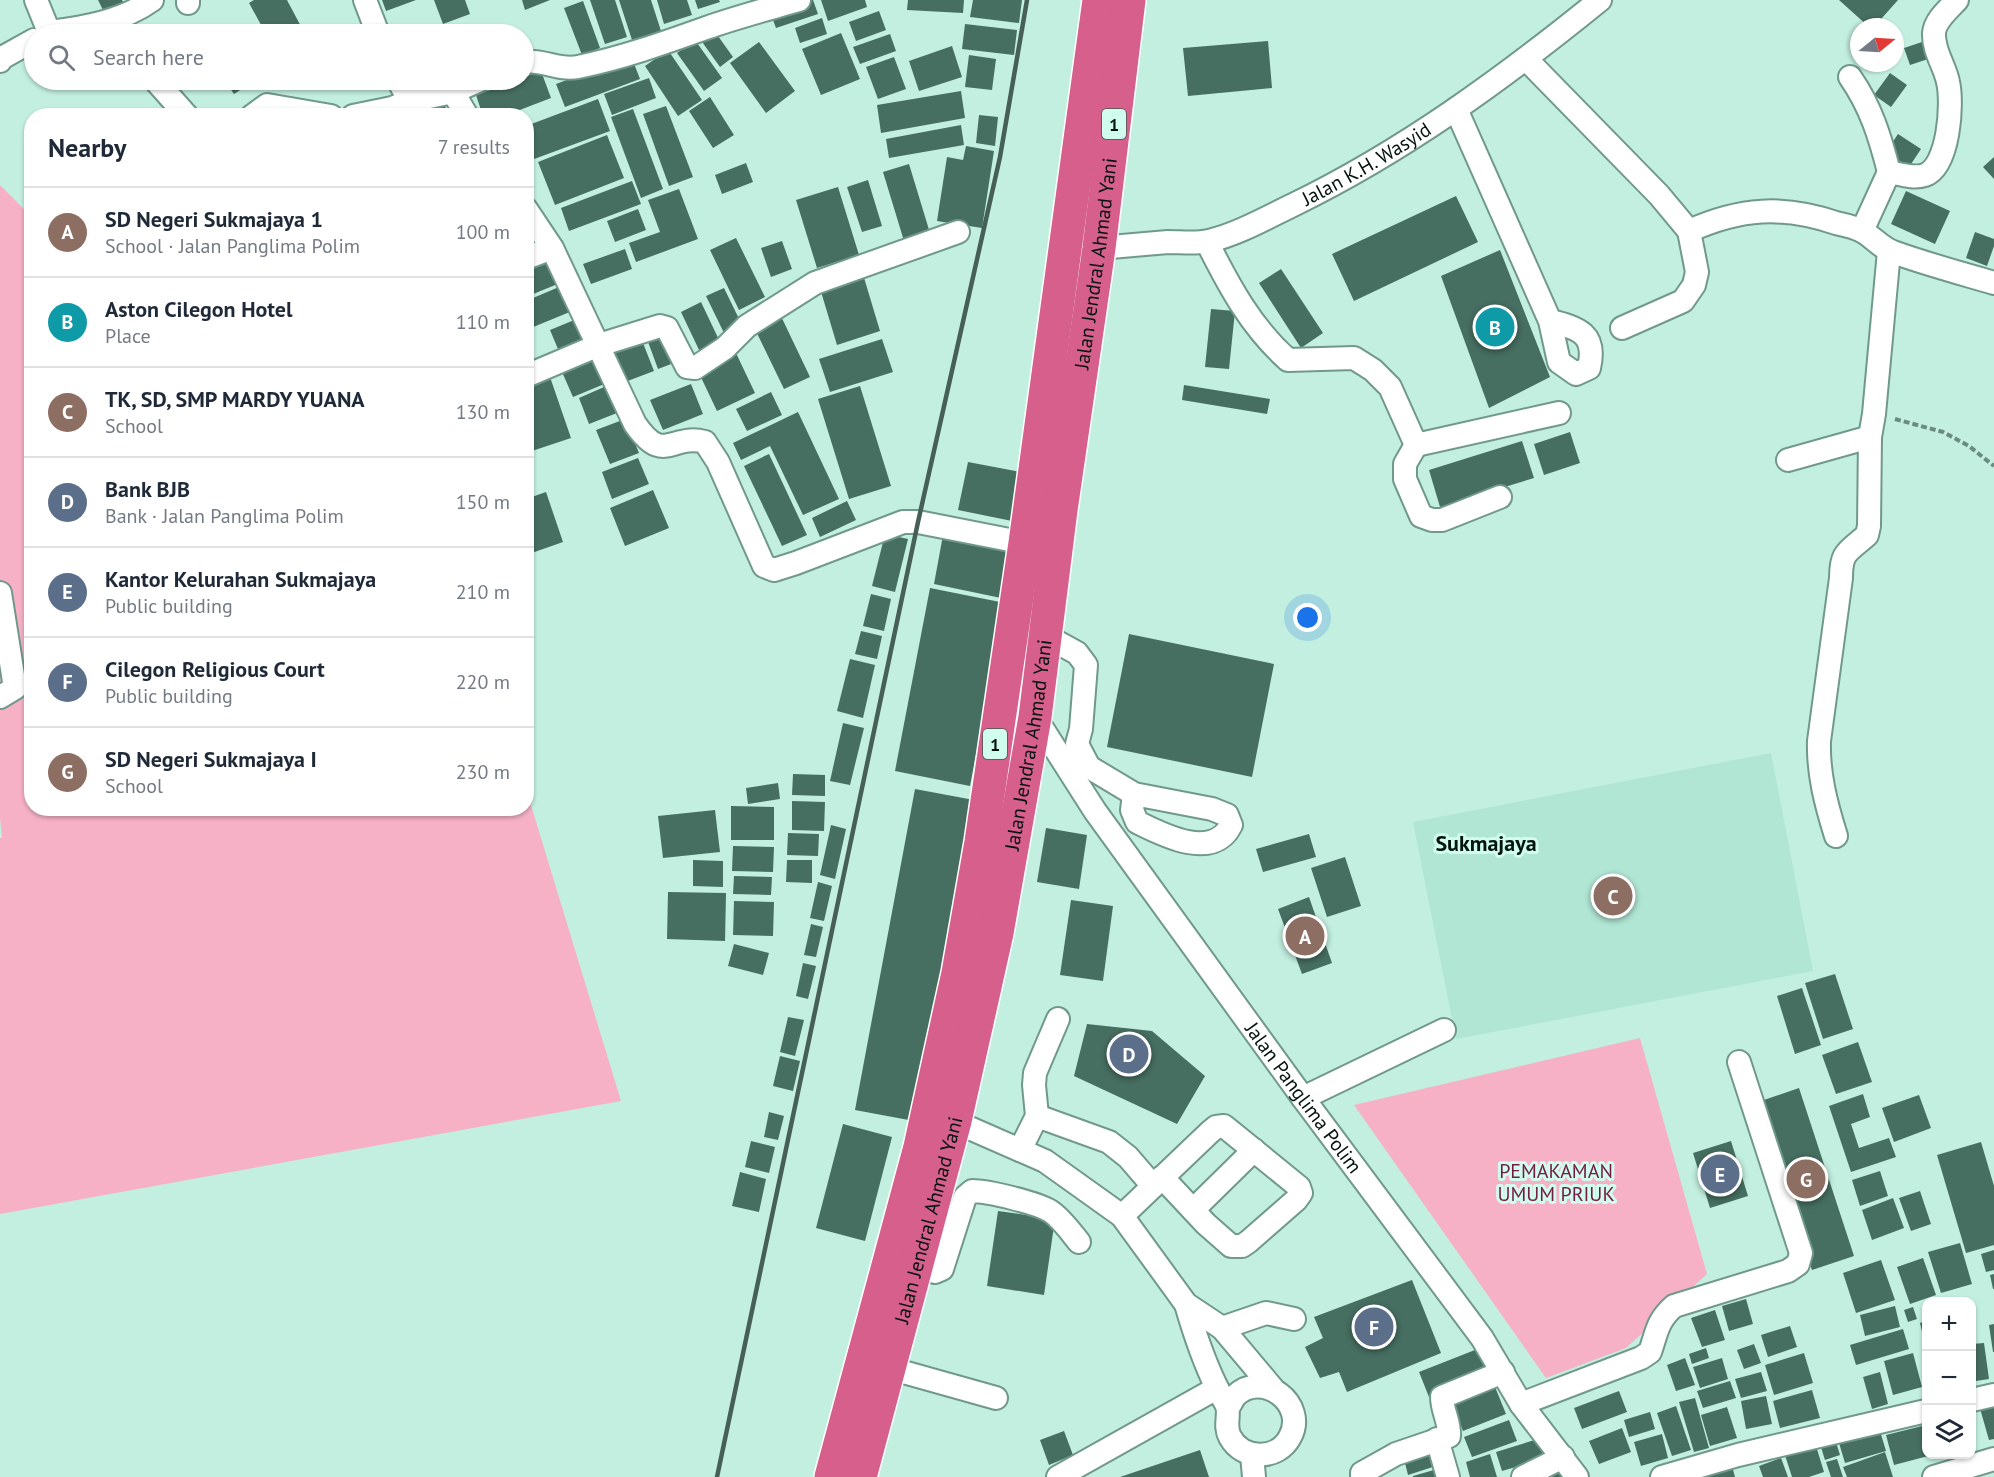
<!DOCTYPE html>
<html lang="en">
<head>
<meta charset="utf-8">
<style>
  :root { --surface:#fff; --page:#f6f6f7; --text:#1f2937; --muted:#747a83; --line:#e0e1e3; --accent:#d93025 }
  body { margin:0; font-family:"PT Sans",sans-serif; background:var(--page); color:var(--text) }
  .controls { position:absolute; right:18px; bottom:18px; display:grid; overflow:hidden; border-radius:12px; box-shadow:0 2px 4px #0004 }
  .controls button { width:54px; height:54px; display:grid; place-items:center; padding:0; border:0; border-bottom:2px solid var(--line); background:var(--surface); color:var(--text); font:30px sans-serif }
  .compass { position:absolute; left:1850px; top:18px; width:54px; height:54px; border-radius:50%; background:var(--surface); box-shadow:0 2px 4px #0004; rotate:72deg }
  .you { position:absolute; left:1308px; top:618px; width:21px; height:21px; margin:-15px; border:4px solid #fff; border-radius:50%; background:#1a73e8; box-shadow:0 0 0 9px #1a73e833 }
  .badge { display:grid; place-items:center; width:39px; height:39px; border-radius:50%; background:var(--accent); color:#fff; font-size:20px; font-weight:700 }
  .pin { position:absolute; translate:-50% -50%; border:3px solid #fff; box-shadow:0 2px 6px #0006 }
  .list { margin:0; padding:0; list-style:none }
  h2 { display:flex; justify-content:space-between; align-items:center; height:78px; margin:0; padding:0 24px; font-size:26px }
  h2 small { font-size:20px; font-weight:400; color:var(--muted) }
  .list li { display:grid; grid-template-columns:39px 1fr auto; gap:18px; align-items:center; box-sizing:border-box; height:90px; padding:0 24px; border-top:2px solid var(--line) }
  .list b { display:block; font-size:22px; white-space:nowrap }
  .list p { margin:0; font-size:20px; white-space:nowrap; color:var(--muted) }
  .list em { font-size:20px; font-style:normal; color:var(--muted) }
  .icon { flex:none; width:33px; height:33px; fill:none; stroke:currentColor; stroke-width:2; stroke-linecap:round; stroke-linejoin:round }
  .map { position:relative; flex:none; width:1994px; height:1477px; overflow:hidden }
  .search { position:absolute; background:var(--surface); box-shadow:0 2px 4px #0004; left:24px; top:24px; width:510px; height:66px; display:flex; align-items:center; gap:15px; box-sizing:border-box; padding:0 21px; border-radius:33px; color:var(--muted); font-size:22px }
  .panel { position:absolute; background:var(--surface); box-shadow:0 2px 4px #0004; left:24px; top:108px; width:510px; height:708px; border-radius:24px }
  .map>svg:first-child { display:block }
  .built { fill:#b1e6d4 }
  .green { fill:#f6b1c6 }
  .building { fill:#466e61 }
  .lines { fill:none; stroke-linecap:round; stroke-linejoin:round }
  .minor-casing { stroke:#70998b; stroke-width:26 }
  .highway-casing { stroke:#fff; stroke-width:36 }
  .path { stroke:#6c8b80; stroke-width:4; stroke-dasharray:6 3; stroke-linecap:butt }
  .minor { stroke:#fff; stroke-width:22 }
  .highway { stroke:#d65f8b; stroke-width:33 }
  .rail { stroke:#465f57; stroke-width:4.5 }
  .labels { text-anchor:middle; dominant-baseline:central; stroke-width:6; stroke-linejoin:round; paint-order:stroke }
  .shield { fill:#d0fded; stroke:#425a52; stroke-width:1.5 }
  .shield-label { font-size:18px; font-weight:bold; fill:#05140f }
  .street-label { font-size:20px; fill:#05140f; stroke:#d0fded }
  .park-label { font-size:20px; fill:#751a42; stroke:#d0fded }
  .quarter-label { font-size:22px; font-weight:bold; fill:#05140f; stroke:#d0fded }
</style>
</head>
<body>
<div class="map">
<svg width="1994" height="1477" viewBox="0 0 1994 1477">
  <rect width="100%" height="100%" fill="#c3efe0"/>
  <path class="built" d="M1771,753L1813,971L1456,1039L1413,822Z"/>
  <path class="green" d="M0,185L31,216L32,808H526L527,792L621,1101L0,1214V838H2L0,818Z
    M1640,1038L1707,1274L1626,1348L1546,1378L1354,1105Z"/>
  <path class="building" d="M98,0H122L124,4L105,14Z
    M254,0H287L305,34H266L249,3Z
    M382,0H416L386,11Z
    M434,0H465L470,14L443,24Z
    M522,0H550L525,10Z
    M590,0H615L627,37L605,44Z
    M619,0H651L661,31L632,40Z
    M657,0H687L692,15L664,24Z
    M695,0H719L720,2L698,9Z
    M804,0H813L818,14L776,28L770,12Z
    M821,0H865L867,7L828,21Z
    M908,0H964L963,13L907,10Z
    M973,0H1022L1019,23L970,17Z
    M1839,0H1898L1874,27H1869Z
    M583,1L600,48L582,55L564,8Z
    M879,11L886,30L856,41L849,22Z
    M822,18L827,34L800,43L795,28Z
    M965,24L1017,30L1014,55L962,49Z
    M244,29L248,34H236Z
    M713,29L733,57L720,67L700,39Z
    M841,33L860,79L821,95L802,49Z
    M890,34L896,51L860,64L853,47Z
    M695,40L722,78L704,91L677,53Z
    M1268,41L1272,88L1188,96L1183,48Z
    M1925,41L1931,58L1910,65L1904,48Z
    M759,42L795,91L766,113L730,63Z
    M952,46L962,77L919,91L909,61Z
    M668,50L702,100L678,116L645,66Z
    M969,55L996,59L992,90L965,87Z
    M631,56L640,79L565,107L556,84Z
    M894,57L906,89L878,99L866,67Z
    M541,71L551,98L504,116H483L476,95L518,80H524V77Z
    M1890,73L1907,85L1891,107L1874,95Z
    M649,78L656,98L612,115L604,94Z
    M224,80H256L234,94Z
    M961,91L965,118L881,133L877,105Z
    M710,97L734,135L713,148L689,111Z
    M442,99L449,116H398Z
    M598,99L610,131L526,162V126Z
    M666,106L693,177L669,186L643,114Z
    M633,109L663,189L641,198L611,117Z
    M979,115L998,117L995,146L976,143Z
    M961,125L964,145L889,158L886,139Z
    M1898,134L1921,149L1909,167L1886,152Z
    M607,135L624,178L555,205L538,162Z
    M966,146L994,151L982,228L937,221L947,157L963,160Z
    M1994,157V179L1983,167Z
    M746,163L753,182L722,194L715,175Z
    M909,164L930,233L904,241L883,172Z
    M868,180L882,226L862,232L847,187Z
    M632,181L641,204L569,231L561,208Z
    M838,187L859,255L817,268L796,200Z
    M679,189L698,239L636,262L629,243L660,232L648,200Z
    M1906,191L1950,211L1935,244L1891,224Z
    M1456,196L1478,242L1354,301L1332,254Z
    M638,209L646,230L615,242L607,221Z
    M526,225L538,246L526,251Z
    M1975,232L1994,239V246L1987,266L1966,258Z
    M736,238L765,297L739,310L710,250Z
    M782,241L792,269L771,277L761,248Z
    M625,249L632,269L591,284L583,264Z
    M1500,250L1550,377L1489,408L1441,276Z
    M548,255L560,283L526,297V264Z
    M1281,269L1323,333L1301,348L1259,283Z
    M862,271L880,331L837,345L819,285Z
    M566,284L577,309L526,330V301Z
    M724,288L743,327L725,335L706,296Z
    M701,302L720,342L700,352L681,312Z
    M1211,309L1235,311L1229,369L1205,367Z
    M779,312L810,377L784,389L753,325Z
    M584,316L592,335L558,349L550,330Z
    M667,331L679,361L658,369L647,339Z
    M641,338L654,371L625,382L613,350Z
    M882,339L893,372L830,392L819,359Z
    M595,350L609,382L573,397L559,365Z
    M735,351L755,393L717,411L697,369Z
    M550,377L571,438L526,453V385Z
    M611,384L622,411L589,424L579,398Z
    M691,384L703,414L663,430L650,400Z
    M1184,385L1270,399L1267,414L1182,400Z
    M860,386L891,486L849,499L818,399Z
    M771,392L782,415L747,431L736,409Z
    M798,412L839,499L803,515L770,446L741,460L733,443Z
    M625,419L639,453L610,464L596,430Z
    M1570,432L1580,463L1544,475L1534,444Z
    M1522,441L1534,478L1440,507L1429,470Z
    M769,454L807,535L782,546L744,466Z
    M638,458L649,484L612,499L602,472Z
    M968,462L1021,472L1012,521L958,510Z
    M653,490L669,528L625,546L610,508Z
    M546,492L563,542L526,555V499Z
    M847,501L856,520L820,537L812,518Z
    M885,534L908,539L895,592L872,586Z
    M943,535L1010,548L1001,598L934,584Z
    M930,588L1005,603L970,786L895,771Z
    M871,594L891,599L884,631L863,626Z
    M861,631L882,636L877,659L855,654Z
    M1129,634L1274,664L1252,777L1107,747Z
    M850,659L875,665L863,718L837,711Z
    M843,723L864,728L850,785L830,781Z
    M793,774L825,775V796L792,795Z
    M778,783L780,799L748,804L746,788Z
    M915,789L974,800L914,1121L855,1110Z
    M792,801L825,802L824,831L792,830Z
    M731,806L774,807V840H731Z
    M715,810L720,852L663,858L658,816Z
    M831,825L846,829L835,879L820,875Z
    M1046,828L1087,835L1079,889L1037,882Z
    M788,833L819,834L818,856L787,855Z
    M1309,834L1316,857L1263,872L1256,849Z
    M733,846L774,847L773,872L732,871Z
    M1345,857L1361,906L1327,917L1311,868Z
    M693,860L723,861V887L693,886Z
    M787,860H812V883L786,882Z
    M734,876L772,877L771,895L733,894Z
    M818,882L832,886L824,921L810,918Z
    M668,892L726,893L725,941L667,939Z
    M1309,897L1332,963L1302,974L1278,909Z
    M1071,900L1113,906L1103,981L1060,975Z
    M734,901L774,902L773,936L733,935Z
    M811,924L823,927L816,957L804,955Z
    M734,944L769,953L763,975L728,966Z
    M803,963L816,966L808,999L796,996Z
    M1835,974L1853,1029L1823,1039L1805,983Z
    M1802,988L1821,1045L1795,1054L1777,996Z
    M788,1017L804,1020L795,1056L780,1052Z
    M1087,1024L1152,1031L1205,1076L1177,1124L1074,1076Z
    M1858,1042L1872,1082L1836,1094L1822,1055Z
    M780,1056L800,1061L793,1091L773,1086Z
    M1799,1088L1854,1256L1812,1270L1758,1102Z
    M1863,1094L1870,1117L1851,1124L1859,1148L1889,1138L1896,1157L1851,1172L1829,1106Z
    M1919,1095L1931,1128L1894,1142L1882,1108Z
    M769,1112L784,1116L778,1140L764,1137Z
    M843,1124L892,1137L865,1241L816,1228Z
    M751,1141L775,1147L769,1173L745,1167Z
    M1731,1141L1748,1196L1710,1208L1693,1153Z
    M1981,1142L1994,1186V1245L1966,1253L1937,1155Z
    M1880,1171L1888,1196L1860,1206L1852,1180Z
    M740,1172L766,1179L759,1212L732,1206Z
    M1920,1191L1931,1224L1911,1231L1899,1198Z
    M1893,1198L1904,1228L1872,1240L1862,1210Z
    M998,1211L1055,1219L1044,1295L987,1286Z
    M1960,1243L1972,1284L1941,1293L1928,1252Z
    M1994,1250V1270L1986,1272L1981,1254Z
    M1923,1258L1936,1295L1910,1304L1897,1267Z
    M1881,1260L1895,1300L1856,1313L1843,1273Z
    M1994,1274V1289H1993L1990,1275Z
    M1412,1280L1441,1353L1347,1392L1339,1372L1320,1378L1305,1347L1323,1338L1314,1317Z
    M1746,1299L1753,1324L1729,1331L1722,1306Z
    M1895,1306L1900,1327L1865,1336L1860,1315Z
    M1913,1307L1917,1319L1908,1322L1904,1310Z
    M1715,1310L1725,1340L1702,1347L1691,1318Z
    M1926,1321V1348L1920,1323Z
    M1994,1324V1352H1993L1989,1325Z
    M1790,1326L1797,1347L1768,1357L1761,1335Z
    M1903,1329L1909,1349L1856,1365L1850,1345Z
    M1984,1343L1989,1379L1976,1381L1972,1344Z
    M1754,1344L1761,1363L1744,1369L1737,1350Z
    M1480,1348L1490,1372L1429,1397L1419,1372Z
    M1706,1348L1709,1358L1692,1364L1689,1354Z
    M1804,1353L1813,1383L1774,1395L1765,1365Z
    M1913,1353L1922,1387L1893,1395L1884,1361Z
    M1685,1358L1695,1385L1676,1391L1667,1365Z
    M1722,1358L1728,1379L1700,1388L1693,1367Z
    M1761,1372L1767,1391L1741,1398L1735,1379Z
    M1880,1372L1888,1404L1872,1409L1863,1377Z
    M1730,1381L1736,1398L1703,1408L1697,1391Z
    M1493,1382L1506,1414L1463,1431L1450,1399Z
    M1812,1390L1820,1418L1780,1428L1773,1401Z
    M1619,1391L1627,1412L1582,1429L1574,1408Z
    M1766,1396L1772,1424L1746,1429L1741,1401Z
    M1695,1398L1709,1448L1694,1452L1679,1402Z
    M1994,1401V1439L1989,1440L1979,1405Z
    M1676,1406L1691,1450L1672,1456L1657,1413Z
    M1727,1407L1737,1438L1710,1446L1701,1415Z
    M1650,1412L1655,1429L1629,1437L1624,1420Z
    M1509,1420L1517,1441L1472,1457L1464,1437Z
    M1926,1425V1455H1932L1894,1465L1886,1435Z
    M1622,1428L1631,1452L1599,1464L1589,1441Z
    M1064,1431L1073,1455L1049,1465L1040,1440Z
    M1880,1431L1886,1451L1845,1463L1839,1443Z
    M1662,1434L1668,1458L1641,1466L1634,1442Z
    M1541,1438L1547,1458L1502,1471L1496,1452Z
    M1835,1439L1840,1455L1825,1460L1820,1444Z
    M1436,1445L1442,1464L1408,1475L1403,1455Z
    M1816,1446L1824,1472L1809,1477H1792L1785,1455Z
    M1200,1450L1209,1477H1120Z
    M1885,1452L1893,1477H1847L1843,1467Z
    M1490,1454L1497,1477H1470L1466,1462Z
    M1781,1458L1788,1477H1763L1759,1466Z
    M1837,1459L1843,1477H1831L1826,1462Z
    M1732,1466L1735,1477H1690Z
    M1567,1467L1570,1477H1538Z
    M1441,1468L1444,1477H1413V1476Z"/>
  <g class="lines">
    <defs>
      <g id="minor">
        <path d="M36,0L49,32C84,28 123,21 152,0"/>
        <path d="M188,0V3"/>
        <path d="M365,0L378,34"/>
        <path d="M1527,60L1659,195L1689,231C1740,208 1783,205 1836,223C1845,225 1855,227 1862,231C1873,237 1881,248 1893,252C1926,264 1960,273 1994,283"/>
        <path d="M0,61V59L34,40"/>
        <path d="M524,62C543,59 558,71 578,67C622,58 664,43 706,28C737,17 768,9 799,0"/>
        <path d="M1850,77C1871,107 1880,137 1889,172"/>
        <path d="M155,80L187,116"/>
        <path d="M398,80L410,101L453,92L467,116"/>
        <path d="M453,92L480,80"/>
        <path d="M1456,109L1550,321L1559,362L1576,374L1589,368C1597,334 1579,328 1550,321"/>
        <path d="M252,116L267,105L331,116"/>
        <path d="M353,116L392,108L410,101"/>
        <path d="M526,209L552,248L635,424C664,466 671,433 705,442L718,462L764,566L774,570L796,563L903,522H918L1025,543"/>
        <path d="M1862,231L1889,172C1900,174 1914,179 1925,175C1949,166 1953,103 1948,82C1945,66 1933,51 1934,33C1935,20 1949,9 1957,0"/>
        <path d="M1207,242C1229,286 1251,327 1288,360L1354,358L1373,370L1390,387L1416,445L1559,413"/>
        <path id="s1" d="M1099,248C1122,246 1145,244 1168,242C1181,242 1196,244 1209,241C1238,234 1266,218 1293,205C1404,151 1504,78 1600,0"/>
        <path d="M526,258L552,248"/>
        <path d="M1622,328L1683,301L1694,285L1697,272L1689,231"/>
        <path d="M526,376L599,345L660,326L667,328L687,367L695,368L725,348L747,326L815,283L958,232"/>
        <path d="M1416,445L1405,464V479L1421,516L1432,520H1442L1500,497"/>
        <path d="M1788,460L1870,437L1874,414L1889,251"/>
        <path d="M0,593L15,688L0,697"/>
        <path d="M1046,636L1077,653L1086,665L1081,729L1077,744L1089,767L1134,794L1212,809L1227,815L1231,825C1213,861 1163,835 1137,822L1132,810L1134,794"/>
        <path id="s2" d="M1035,717L1095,811L1303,1098L1482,1338L1521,1404L1577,1477"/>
        <path d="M1836,836C1826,804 1818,774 1819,741L1841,578C1841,551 1848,552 1867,535L1869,526L1870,437"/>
        <path d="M1303,1098L1444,1030"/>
        <path d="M942,1116L1045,1161L1122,1216L1186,1304L1222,1328L1274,1390"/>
        <path d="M1037,1116L1109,1142L1128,1157L1153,1186"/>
        <path d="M1020,1150L1037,1116L1034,1085L1035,1073L1058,1019"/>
        <path d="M1193,1210L1254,1150"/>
        <path d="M1122,1216L1210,1132L1216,1127L1224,1126L1299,1187L1301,1193L1296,1200L1248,1242L1242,1246H1231L1206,1224L1162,1177"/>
        <path d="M916,1265L935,1272L942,1269L965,1197L972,1191C988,1191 1037,1203 1050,1211C1061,1218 1070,1231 1079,1242"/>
        <path d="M1186,1304C1194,1332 1203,1359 1216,1386C1219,1393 1224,1399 1227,1406C1230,1415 1224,1426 1230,1437C1243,1461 1278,1460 1290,1437C1308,1404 1262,1369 1235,1396C1233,1399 1230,1405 1228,1408"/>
        <path d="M1222,1328L1266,1313L1294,1319"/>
        <path d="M889,1368L996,1398"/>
        <path d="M1972,1400L1994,1395"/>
        <path d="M1521,1404L1641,1358L1650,1352C1657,1332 1657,1321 1674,1306L1788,1271L1798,1264L1801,1253L1739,1062"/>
        <path d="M1437,1439L1448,1477"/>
        <path d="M1252,1455L1254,1477"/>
        <path d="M1058,1477L1217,1388"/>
        <path d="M1362,1477V1473L1396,1454L1449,1436C1450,1422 1442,1411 1442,1397L1503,1372"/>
        <path d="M1523,1477L1563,1457"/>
        <path d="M1662,1477L1738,1455L1926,1411"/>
        <path d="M1934,1477L1994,1459"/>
      </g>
      <g id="highway">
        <path d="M831,1477L920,1147L958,973L981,842L1025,543L1099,0"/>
        <path id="s3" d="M860,1477L955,1121L997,933L1035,717L1061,510L1099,248L1129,0"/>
      </g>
    </defs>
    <use href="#minor" class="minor-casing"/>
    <use href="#highway" class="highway-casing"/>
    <path class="path" d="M1895,419L1943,432L1969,446L1994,466"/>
    <use href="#minor" class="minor"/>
    <use href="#highway" class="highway"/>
    <path class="rail" d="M717,1477L918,522L1000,157L1027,0"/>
  </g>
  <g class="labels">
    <g class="shield">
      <rect x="1102" y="109" width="24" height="30" rx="4.5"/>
      <rect x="983" y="729" width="24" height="30" rx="4.5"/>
    </g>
    <g class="shield-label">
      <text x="1114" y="124">1</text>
      <text x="995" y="744">1</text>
    </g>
    <g class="street-label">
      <text stroke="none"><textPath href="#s1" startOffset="286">Jalan K.H. Wasyid</textPath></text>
      <text stroke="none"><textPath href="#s3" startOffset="1238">Jalan Jendral Ahmad Yani</textPath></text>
      <text stroke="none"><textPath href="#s3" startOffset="752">Jalan Jendral Ahmad Yani</textPath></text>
      <text stroke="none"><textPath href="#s2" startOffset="466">Jalan Panglima Polim</textPath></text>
      <text stroke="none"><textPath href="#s3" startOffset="266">Jalan Jendral Ahmad Yani</textPath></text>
    </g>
    <g class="park-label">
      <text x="1556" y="1171">PEMAKAMAN<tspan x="1556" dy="23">UMUM PRIUK</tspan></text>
    </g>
    <g class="quarter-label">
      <text x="1486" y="843">Sukmajaya</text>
    </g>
  </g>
</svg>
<div class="controls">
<button>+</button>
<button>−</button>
<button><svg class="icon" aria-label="layers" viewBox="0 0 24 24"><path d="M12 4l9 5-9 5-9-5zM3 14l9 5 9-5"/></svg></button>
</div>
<svg class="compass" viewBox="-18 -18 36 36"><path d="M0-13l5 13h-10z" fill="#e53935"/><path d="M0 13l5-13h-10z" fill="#747a83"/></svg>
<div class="you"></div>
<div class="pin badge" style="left:1305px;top:936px;background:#8d6e63">A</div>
<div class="pin badge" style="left:1495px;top:327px;background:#0f9aa8">B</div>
<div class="pin badge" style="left:1613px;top:896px;background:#8d6e63">C</div>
<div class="pin badge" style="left:1129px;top:1054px;background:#5c6f8a">D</div>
<div class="pin badge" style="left:1720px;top:1174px;background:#5c6f8a">E</div>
<div class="pin badge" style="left:1374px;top:1327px;background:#5c6f8a">F</div>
<div class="pin badge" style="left:1806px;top:1179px;background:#8d6e63">G</div>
<div class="search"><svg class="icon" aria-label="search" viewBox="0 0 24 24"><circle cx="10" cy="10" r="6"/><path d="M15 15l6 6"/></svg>Search here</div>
<section class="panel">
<h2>Nearby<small>7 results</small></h2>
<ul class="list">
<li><span class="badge" style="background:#8d6e63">A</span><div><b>SD Negeri Sukmajaya 1</b><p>School · Jalan Panglima Polim</p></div><em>100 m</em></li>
<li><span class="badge" style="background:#0f9aa8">B</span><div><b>Aston Cilegon Hotel</b><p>Place</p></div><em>110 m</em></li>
<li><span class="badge" style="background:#8d6e63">C</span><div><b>TK, SD, SMP MARDY YUANA</b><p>School</p></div><em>130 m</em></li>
<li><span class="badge" style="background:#5c6f8a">D</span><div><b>Bank BJB</b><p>Bank · Jalan Panglima Polim</p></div><em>150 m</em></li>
<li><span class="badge" style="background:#5c6f8a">E</span><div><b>Kantor Kelurahan Sukmajaya</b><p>Public building</p></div><em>210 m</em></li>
<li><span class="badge" style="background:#5c6f8a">F</span><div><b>Cilegon Religious Court</b><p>Public building</p></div><em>220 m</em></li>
<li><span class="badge" style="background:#8d6e63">G</span><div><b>SD Negeri Sukmajaya I</b><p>School</p></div><em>230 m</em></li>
</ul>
</section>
</div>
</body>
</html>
